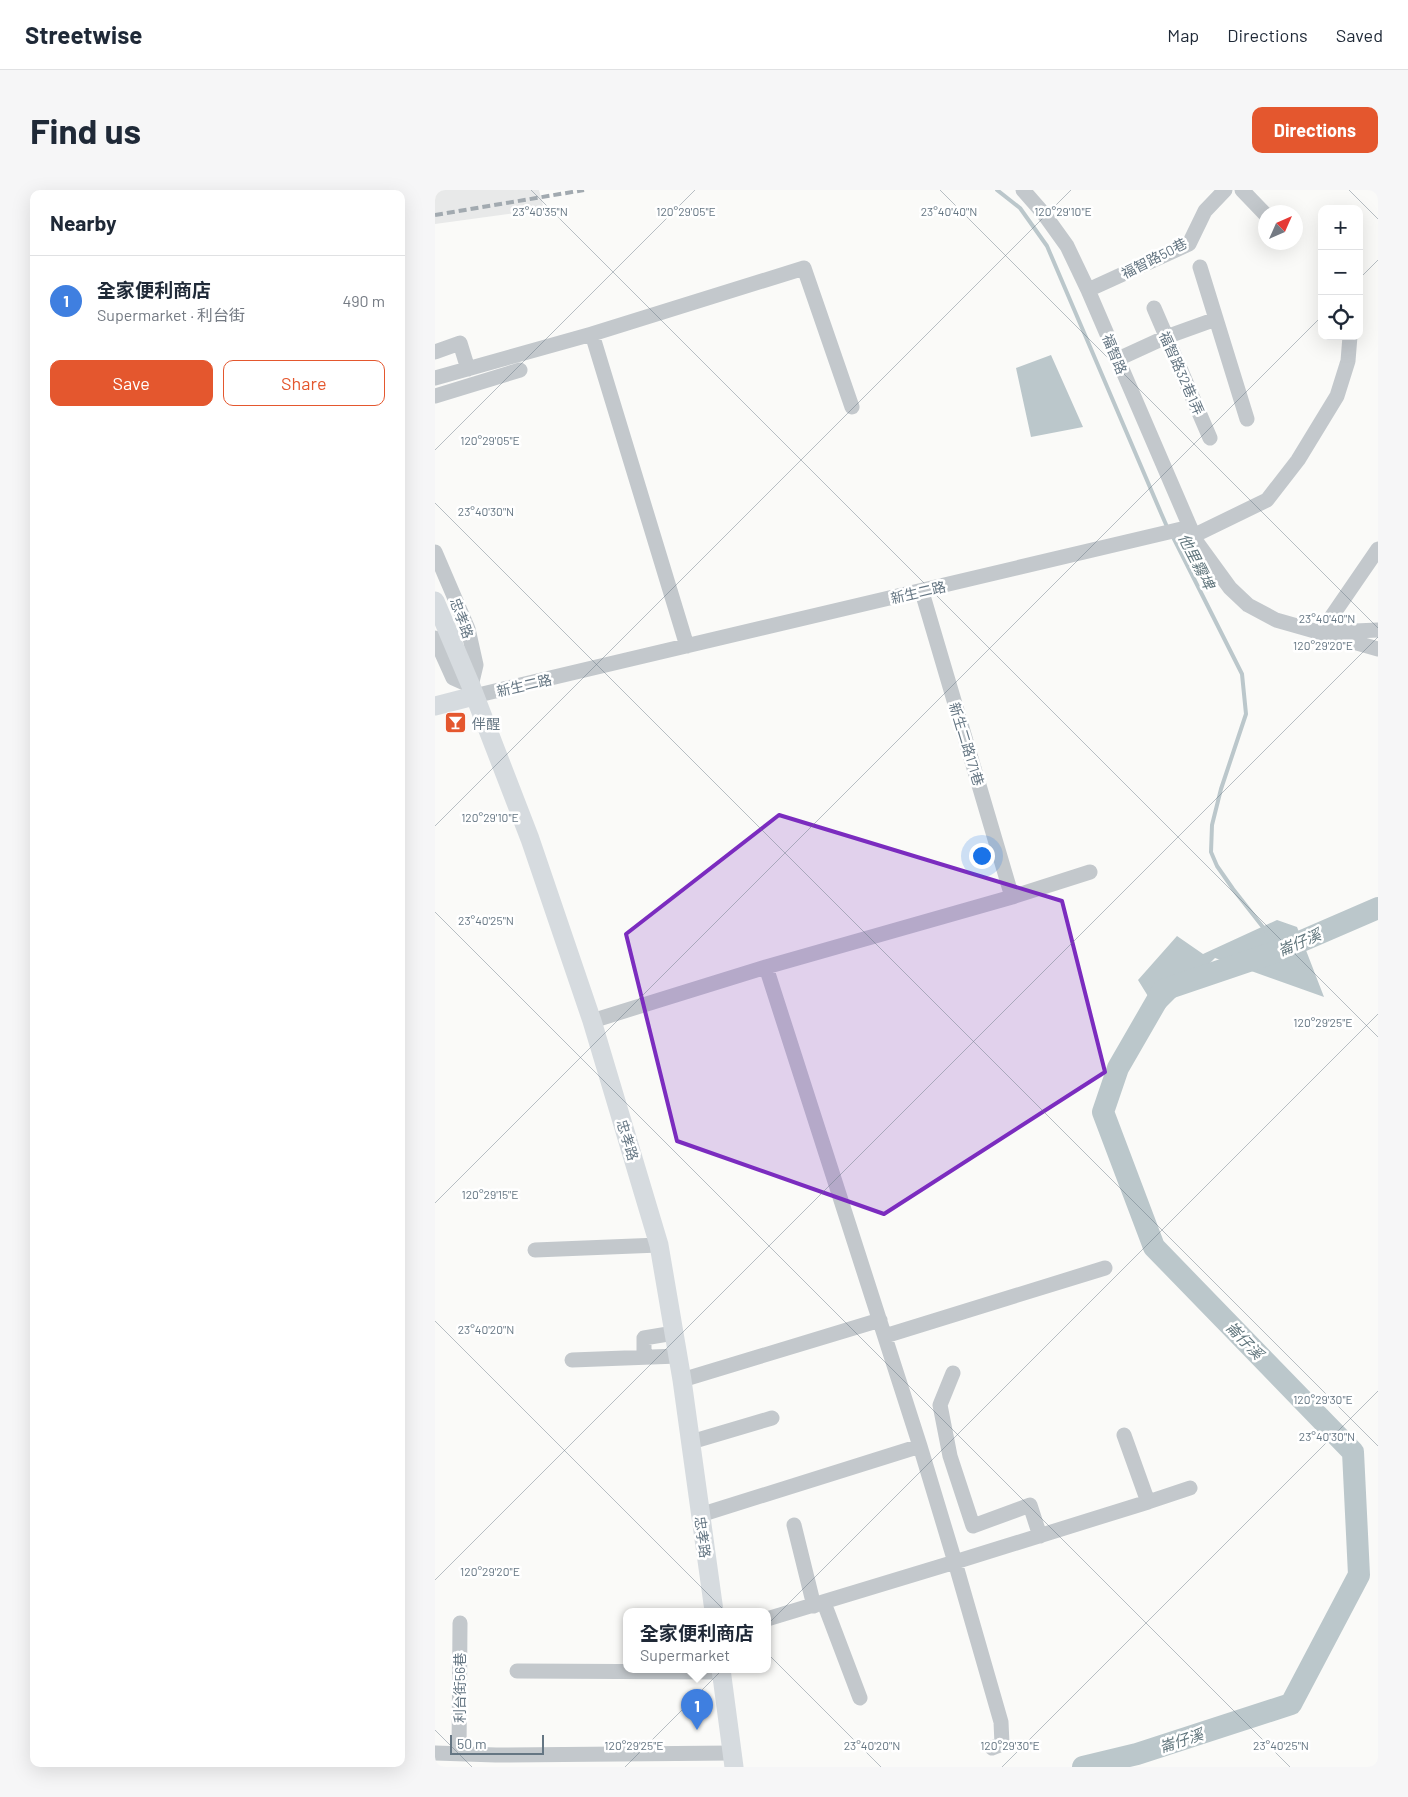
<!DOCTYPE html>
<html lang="en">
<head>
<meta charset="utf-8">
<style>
  :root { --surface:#fff; --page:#f6f6f7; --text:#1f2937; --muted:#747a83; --line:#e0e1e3; --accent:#e4572e }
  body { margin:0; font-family:Barlow,"Noto Sans TC",sans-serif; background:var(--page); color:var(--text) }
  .controls { position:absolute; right:15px; top:15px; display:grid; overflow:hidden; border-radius:10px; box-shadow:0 5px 20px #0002 }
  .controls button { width:45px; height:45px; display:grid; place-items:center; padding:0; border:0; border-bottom:1px solid var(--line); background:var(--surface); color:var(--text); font:25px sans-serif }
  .compass { position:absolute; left:823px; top:15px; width:45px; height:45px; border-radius:50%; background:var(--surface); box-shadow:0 5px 20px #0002; rotate:45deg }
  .scale { position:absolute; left:15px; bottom:12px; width:94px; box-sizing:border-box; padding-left:5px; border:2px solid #657683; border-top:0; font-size:14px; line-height:18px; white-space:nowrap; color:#657683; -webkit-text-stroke:4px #fff; paint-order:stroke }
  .you { position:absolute; left:546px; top:665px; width:18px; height:18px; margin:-12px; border:4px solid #fff; border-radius:50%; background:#1a73e8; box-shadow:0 0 0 8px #1a73e833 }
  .badge { display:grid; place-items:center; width:32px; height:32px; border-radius:50%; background:var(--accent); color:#fff; font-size:16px; font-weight:700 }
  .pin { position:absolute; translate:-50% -41px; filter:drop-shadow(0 1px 2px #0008) }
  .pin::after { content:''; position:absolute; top:26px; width:18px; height:15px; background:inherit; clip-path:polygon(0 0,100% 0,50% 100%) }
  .popup { position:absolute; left:188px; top:1418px; width:148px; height:65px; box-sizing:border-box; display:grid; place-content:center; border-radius:10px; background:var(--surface); filter:drop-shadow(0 1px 4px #0005); font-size:16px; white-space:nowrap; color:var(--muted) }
  .popup b { font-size:19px; color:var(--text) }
  .popup::after { content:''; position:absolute; left:50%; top:100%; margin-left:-10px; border:10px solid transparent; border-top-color:var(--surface) }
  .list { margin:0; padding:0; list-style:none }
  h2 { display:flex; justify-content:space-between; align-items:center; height:65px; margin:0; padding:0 20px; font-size:21px }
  h2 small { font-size:16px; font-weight:400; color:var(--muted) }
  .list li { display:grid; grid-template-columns:32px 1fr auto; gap:15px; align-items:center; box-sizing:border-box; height:90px; padding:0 20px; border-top:1px solid var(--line) }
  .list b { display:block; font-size:19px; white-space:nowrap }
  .list p { margin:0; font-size:16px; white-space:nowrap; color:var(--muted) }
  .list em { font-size:16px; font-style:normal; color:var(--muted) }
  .actions { display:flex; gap:10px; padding:15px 20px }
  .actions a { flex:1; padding:11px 0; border:1px solid var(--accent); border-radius:10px; text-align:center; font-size:18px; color:var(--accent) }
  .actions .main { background:var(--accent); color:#fff }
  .icon { flex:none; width:28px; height:28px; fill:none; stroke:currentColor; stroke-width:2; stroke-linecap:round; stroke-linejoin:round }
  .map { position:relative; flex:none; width:943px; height:1577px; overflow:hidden; border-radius:10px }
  header { display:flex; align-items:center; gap:30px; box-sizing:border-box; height:70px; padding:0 25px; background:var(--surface); border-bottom:1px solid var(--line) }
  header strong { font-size:24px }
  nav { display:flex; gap:28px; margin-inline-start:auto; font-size:18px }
  .intro { display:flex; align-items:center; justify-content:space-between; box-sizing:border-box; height:120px; padding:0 30px }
  h1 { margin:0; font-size:35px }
  .button { padding:12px 22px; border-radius:10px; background:var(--accent); color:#fff; font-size:18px; font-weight:700 }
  main { display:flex; gap:30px; padding:0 30px }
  aside { flex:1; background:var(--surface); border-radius:10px; box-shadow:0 5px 20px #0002 }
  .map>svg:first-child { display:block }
  .built { fill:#e8e9e9 }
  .water { fill:#bbc7cb }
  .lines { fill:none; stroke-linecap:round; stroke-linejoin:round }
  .stream { stroke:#bbc7cb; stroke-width:4 }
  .river { stroke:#bbc7cb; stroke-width:22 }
  .minor { stroke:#c3c8cc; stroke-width:15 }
  .major { stroke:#d6dbdf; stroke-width:19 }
  .rail { stroke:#a2aab0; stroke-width:4; stroke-dasharray:8 4; stroke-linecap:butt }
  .marked { fill:#7b2cbf; fill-opacity:0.2; stroke:#7b2cbf; stroke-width:4; stroke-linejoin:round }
  .ticks { fill:none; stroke:#657683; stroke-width:1; stroke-opacity:0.45 }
  .labels { text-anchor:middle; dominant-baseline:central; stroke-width:5; stroke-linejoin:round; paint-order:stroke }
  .street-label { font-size:14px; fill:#657683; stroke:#fff }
  .poi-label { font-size:14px; fill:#657683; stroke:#fff; text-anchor:start }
  .water-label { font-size:15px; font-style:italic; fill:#60757c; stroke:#fff }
  .ticks-label { font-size:12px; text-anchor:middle; fill:#657683; stroke:#fff; stroke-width:5; stroke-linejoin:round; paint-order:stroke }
</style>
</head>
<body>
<header>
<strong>Streetwise</strong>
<nav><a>Map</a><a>Directions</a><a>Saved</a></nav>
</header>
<div class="intro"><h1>Find us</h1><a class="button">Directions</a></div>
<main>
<aside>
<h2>Nearby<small></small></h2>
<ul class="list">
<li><span class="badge" style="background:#3f7fe0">1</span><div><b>全家便利商店</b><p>Supermarket · 利台街</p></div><em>490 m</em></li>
</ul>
<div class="actions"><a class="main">Save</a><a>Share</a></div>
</aside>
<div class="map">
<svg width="943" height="1577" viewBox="0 0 943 1577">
  <rect width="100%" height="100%" fill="#fafaf8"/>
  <path class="built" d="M0,0H104L109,19L0,34Z"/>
  <path class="water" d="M616,165L648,237L596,247L581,178Z
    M842,730L862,737L889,807L780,768L724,824L703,790L742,746L768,764Z"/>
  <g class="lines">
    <path class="stream" d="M562,0L585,18L612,56L726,323L733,339
      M737,345L807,484L811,524L786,599L777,635L776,662L782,676L798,699L831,741"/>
    <path class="river" d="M648,1577L702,1564L856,1514L924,1385L918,1262L719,1057L668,922L683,878L728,800L846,760L943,718"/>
    <path class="minor" d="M588,0L609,24L632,56L653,100L755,337
      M807,0L831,25
      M765,77L812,229
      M653,100L754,54L770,21L790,0
      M719,118L775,248
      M157,144L369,78L417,217
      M0,162L25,153L33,179
      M683,169L731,147L781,129
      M0,188L157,144L252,456
      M0,206L85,180
      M758,346L832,310L863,270L902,206L913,171L915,146
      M0,362L33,439L41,475L36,496L18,488L0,448
      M487,402L577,707
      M886,442L943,359
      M897,442L943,440
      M39,506L755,337L763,354L795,398L813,415L841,430L943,459
      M331,777L485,1256L520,1372L332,1429
      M157,831L331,777L577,707L655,682
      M100,1060L224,1055
      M450,1146L670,1078
      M209,1162V1148L239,1143
      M137,1170L243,1166
      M518,1183L505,1215L515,1266L538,1336L595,1315L605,1346
      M247,1190L445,1130
      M256,1252L337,1228
      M713,1312L755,1298
      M265,1325L485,1256
      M359,1335L379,1416
      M389,1413L425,1508
      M82,1481L286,1482
      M557,1558L567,1554L566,1532L520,1372L713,1312L689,1245
      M0,1563L61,1565L297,1563
      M24,1563L25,1433"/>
    <path class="major" d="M0,411L36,496L95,649L157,831L224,1055L247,1190L279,1421
      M0,516L39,506
      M286,1479L299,1577"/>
    <path class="rail" d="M0,25L149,0"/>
  </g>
  <path class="marked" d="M344,625L627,711L670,882L449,1024L242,951L191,744Z"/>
  <path class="ticks" d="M96,0L943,847M505,0L943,438M914,0L943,29M924,89L943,70M0,260L260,0M0,313L943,1256M0,636L636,0M0,722L855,1577M0,1013L887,126M0,1131L446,1577M0,1390L943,447M0,1540L37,1577M190,1577L943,824M567,1577L943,1201"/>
  <defs>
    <symbol id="bar-square" viewBox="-11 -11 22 22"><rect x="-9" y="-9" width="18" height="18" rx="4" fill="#e4572e" stroke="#fff"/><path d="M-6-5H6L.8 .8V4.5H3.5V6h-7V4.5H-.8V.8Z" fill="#fff"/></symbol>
  </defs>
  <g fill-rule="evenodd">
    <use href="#bar-square" x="8" y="520" width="25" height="25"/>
  </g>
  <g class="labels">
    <g class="street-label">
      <text transform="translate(719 68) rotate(-27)">福智路50巷</text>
      <text transform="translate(680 164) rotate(68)">福智路</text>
      <text transform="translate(747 183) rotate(66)">福智路32巷1弄</text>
      <text transform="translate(483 402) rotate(-13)">新生二路</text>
      <text transform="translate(27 428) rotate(70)">忠孝路</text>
      <text transform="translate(89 495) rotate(-13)">新生二路</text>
      <text transform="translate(532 554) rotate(73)">新生二路171巷</text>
      <text transform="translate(193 950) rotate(73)">忠孝路</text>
      <text transform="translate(268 1347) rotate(82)">忠孝路</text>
      <text transform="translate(24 1498) rotate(-90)">利台街56巷</text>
    </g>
    <g class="poi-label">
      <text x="37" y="533">伴醒</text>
    </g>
    <g class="water-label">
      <text transform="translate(762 371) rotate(63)">他里霧埤</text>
      <text transform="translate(864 752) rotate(-23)">崙仔溪</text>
      <text transform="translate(810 1150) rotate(46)">崙仔溪</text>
      <text transform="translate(746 1550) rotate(-18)">崙仔溪</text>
    </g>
  </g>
  <g class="ticks-label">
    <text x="105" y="26">23°40'35"N</text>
    <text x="251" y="26">120°29'05"E</text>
    <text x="514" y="26">23°40'40"N</text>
    <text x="628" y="26">120°29'10"E</text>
    <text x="55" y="255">120°29'05"E</text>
    <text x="51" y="326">23°40'30"N</text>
    <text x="892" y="433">23°40'40"N</text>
    <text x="888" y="460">120°29'20"E</text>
    <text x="55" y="632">120°29'10"E</text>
    <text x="51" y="735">23°40'25"N</text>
    <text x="888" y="837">120°29'25"E</text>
    <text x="55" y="1009">120°29'15"E</text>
    <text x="51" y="1144">23°40'20"N</text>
    <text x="888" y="1214">120°29'30"E</text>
    <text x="892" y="1251">23°40'30"N</text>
    <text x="55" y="1386">120°29'20"E</text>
    <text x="199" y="1560">120°29'25"E</text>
    <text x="437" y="1560">23°40'20"N</text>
    <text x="575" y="1560">120°29'30"E</text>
    <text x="846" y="1560">23°40'25"N</text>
  </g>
</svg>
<div class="controls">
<button>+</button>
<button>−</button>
<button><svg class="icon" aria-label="locate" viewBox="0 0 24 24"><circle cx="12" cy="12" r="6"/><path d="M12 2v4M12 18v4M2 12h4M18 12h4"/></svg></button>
</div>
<svg class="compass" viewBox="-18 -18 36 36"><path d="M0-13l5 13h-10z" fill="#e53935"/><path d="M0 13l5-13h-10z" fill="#747a83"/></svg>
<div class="scale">50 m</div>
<div class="you"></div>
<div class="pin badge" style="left:262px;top:1540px;background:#3f7fe0">1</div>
<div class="popup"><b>全家便利商店</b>Supermarket</div>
</div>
</main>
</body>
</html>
